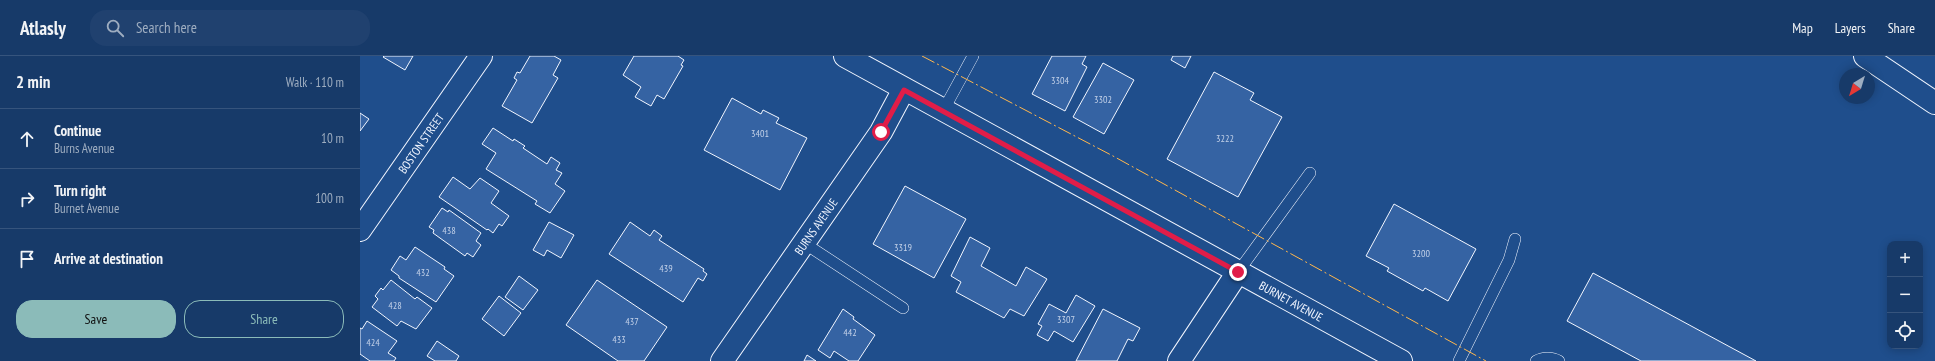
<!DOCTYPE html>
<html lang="en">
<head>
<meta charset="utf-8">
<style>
  :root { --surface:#173a69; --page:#20416f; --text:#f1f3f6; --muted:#9eadc0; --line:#36547d; --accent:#8bbbb9 }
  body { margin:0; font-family:"PT Sans Narrow",sans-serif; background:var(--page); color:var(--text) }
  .controls { position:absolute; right:12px; bottom:12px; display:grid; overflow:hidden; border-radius:8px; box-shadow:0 2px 10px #0003 }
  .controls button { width:36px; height:36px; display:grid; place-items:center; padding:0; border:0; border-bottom:1px solid var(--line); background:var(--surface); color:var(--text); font:20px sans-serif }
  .compass { position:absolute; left:1479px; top:12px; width:36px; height:36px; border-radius:50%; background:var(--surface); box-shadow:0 2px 10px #0003; rotate:218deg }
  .stop { position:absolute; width:12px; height:12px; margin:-9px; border:3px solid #e11d48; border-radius:50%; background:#fff }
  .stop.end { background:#e11d48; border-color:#fff; box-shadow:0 1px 4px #0008 }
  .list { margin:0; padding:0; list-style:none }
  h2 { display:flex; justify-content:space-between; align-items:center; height:52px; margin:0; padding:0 16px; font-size:17px }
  h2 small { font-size:13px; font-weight:400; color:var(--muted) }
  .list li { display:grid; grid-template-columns:26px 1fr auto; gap:12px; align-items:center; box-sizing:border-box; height:60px; padding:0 16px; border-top:1px solid var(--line) }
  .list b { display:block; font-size:15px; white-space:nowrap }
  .list p { margin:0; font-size:13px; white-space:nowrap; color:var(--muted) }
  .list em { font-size:13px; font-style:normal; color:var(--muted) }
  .actions { display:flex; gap:8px; padding:12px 16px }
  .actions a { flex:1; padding:9px 0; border:1px solid var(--accent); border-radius:16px; text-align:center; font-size:14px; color:var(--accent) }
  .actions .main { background:var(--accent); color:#111 }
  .icon { flex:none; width:22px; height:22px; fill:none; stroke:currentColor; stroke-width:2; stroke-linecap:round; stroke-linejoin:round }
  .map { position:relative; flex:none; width:1575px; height:305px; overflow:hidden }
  header { display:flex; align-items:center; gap:24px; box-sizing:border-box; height:56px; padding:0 20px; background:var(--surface); border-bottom:1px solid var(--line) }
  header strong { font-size:19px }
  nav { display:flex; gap:22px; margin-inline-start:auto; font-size:14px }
  .search { width:280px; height:36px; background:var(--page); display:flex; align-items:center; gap:10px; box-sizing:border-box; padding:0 14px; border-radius:16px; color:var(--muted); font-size:15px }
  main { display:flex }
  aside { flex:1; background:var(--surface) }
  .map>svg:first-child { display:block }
  .building { fill:#3563a3; stroke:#f2f6ff }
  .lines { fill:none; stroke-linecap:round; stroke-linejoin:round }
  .service-casing { stroke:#f2f6ff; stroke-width:12 }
  .minor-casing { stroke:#f2f6ff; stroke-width:24 }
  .tertiary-casing { stroke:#f2f6ff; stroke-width:24 }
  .motorway-casing { stroke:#f2f6ff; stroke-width:24 }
  .service { stroke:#1f4e8c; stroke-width:11 }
  .minor { stroke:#1f4e8c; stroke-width:22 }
  .tertiary { stroke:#1f4e8c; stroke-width:22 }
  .motorway { stroke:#1f4e8c; stroke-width:22 }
  .power { stroke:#ffb74d; stroke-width:1; stroke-dasharray:14 3 2 3; stroke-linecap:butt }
  .route { stroke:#e11d48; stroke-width:5 }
  .labels { text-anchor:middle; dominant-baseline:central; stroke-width:3; stroke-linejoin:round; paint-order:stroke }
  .number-label { font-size:10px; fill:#c3d1e8 }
  .street-label { font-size:12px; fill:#f2f6ff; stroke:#1f4e8c }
</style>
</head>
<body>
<header>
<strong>Atlasly</strong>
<div class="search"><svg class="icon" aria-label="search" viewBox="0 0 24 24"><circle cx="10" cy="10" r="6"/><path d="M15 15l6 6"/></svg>Search here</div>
<nav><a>Map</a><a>Layers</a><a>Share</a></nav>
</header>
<main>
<aside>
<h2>2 min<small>Walk · 110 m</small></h2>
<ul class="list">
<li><svg class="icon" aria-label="ahead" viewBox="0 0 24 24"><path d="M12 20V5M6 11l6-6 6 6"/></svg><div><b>Continue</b><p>Burns Avenue</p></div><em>10 m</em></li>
<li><svg class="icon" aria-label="right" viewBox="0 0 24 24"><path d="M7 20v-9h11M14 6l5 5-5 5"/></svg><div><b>Turn right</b><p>Burnet Avenue</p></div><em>100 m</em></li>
<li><svg class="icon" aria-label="arrive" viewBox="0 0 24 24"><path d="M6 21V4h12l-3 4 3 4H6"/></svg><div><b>Arrive at destination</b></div></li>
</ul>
<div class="actions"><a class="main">Save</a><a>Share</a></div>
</aside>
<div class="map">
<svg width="1575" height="305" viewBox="0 0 1575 305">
  <rect width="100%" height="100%" fill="#1f4e8c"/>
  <path class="building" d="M24,0H53L45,14L23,1Z
    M170,0H194L201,4L193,19L198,22L172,67L142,50L157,24L154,22L157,16L160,17Z
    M274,0H318L324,4L321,9L323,10L304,43L297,39L291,50L275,41L281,31L263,19Z
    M692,0H726L722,8L727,11L705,55L672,38Z
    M813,0H831L825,12L811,4Z
    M743,7L774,24L744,78L713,61Z
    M854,16L894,37L890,44L922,61L878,141L807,103Z
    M372,42L401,58L403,54L419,62L416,67L447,82L420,134L344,94Z
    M0,57L9,63L0,75Z
    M133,72L153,85L154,83L165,90L163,92L187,108L191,101L200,107L196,114L202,117L195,128L205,135L190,157L175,148L177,145L126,113L136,97L122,88Z
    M93,121L110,133L120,122L139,135L131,147L149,160L142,170L139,168L133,177L128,173L127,174L79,141Z
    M545,130L606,163L574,222L513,188Z
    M1034,148L1116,193L1088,245L1065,232L1063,235L1027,215L1029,212L1006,200Z
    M82,152L88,156L89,154L121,177L116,185L121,189L113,201L107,197L105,200L73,177L74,174L69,171Z
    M189,166L214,179L201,202L187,194L184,200L173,194Z
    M270,166L290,180L294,174L302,180L299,184L344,213L343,215L347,218L343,225L338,222L323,246L249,198Z
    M610,181L630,192L621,210L656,230L666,211L687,223L664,260L650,253L644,262L596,236L601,226L591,220Z
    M55,191L85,211L84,213L94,220L76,246L39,222V220L31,214L40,200L46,204Z
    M1233,217L1396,305H1281L1207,265Z
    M159,220L178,234L163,254L145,241Z
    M31,224L55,243L57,241L72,252L56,273L41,265L37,270L12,251L18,243L15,240L21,232L23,234Z
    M237,224L307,271L284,305H258L206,269Z
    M716,239L735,250L713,286L694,275L688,285L677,279L682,270L678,268L689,248L706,257Z
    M139,240L161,257L144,280L122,263Z
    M483,253L494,261L493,263L515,279L498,305H489L474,295L470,302L458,294Z
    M743,253L780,272L773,285L768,283L757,305H716Z
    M7,265L37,285L28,297L36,302L34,305H10L0,298V272L2,273Z
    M77,285L99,300L96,305H75L67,300Z
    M447,299L456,305H444Z"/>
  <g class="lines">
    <defs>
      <path id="service" d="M583,55L613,0
        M444,187L543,252
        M878,216L950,117
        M1099,305L1149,204L1155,183
        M1176,305C1183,301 1192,301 1199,305"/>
      <g id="minor">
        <path id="s1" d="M0,174L121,0"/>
        <path id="s2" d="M362,305L521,76L544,33"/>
        <path d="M819,305L878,216"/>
      </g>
      <g id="tertiary">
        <path id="s3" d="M485,0L1041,305"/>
      </g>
      <path id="motorway" d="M1505,0L1575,47"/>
    </defs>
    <use href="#service" class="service-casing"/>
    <use href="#minor" class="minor-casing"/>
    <use href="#tertiary" class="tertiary-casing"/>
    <use href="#motorway" class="motorway-casing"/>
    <use href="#service" class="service"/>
    <use href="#minor" class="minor"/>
    <use href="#tertiary" class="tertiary"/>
    <use href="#motorway" class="motorway"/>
    <path class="power" d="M562,0L753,100L1126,305"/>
  </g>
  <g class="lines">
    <path class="route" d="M521,76L544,34L878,216"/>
  </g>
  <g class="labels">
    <g class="number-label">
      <text x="700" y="24">3304</text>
      <text x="743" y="43">3302</text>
      <text x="400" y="77">3401</text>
      <text x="865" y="82">3222</text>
      <text x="89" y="174">438</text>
      <text x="543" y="191">3319</text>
      <text x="1061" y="197">3200</text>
      <text x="306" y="212">439</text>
      <text x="63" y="216">432</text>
      <text x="35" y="249">428</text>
      <text x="706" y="263">3307</text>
      <text x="272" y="265">437</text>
      <text x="490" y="276">442</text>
      <text x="259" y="283">433</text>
      <text x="13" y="286">424</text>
    </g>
    <g class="street-label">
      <text stroke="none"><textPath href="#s1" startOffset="106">BOSTON STREET</textPath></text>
      <text stroke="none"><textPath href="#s2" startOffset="164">BURNS AVENUE</textPath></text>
      <text stroke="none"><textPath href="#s3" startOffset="509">BURNET AVENUE</textPath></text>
    </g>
  </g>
</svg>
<div class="controls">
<button>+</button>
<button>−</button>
<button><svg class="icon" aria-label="locate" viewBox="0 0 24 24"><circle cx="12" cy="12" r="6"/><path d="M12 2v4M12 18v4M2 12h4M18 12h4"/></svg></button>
</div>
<svg class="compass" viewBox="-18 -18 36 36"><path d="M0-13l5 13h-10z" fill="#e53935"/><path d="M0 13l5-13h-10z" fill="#9eadc0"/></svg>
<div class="stop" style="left:521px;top:76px"></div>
<div class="stop end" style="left:878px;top:216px"></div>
</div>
</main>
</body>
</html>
